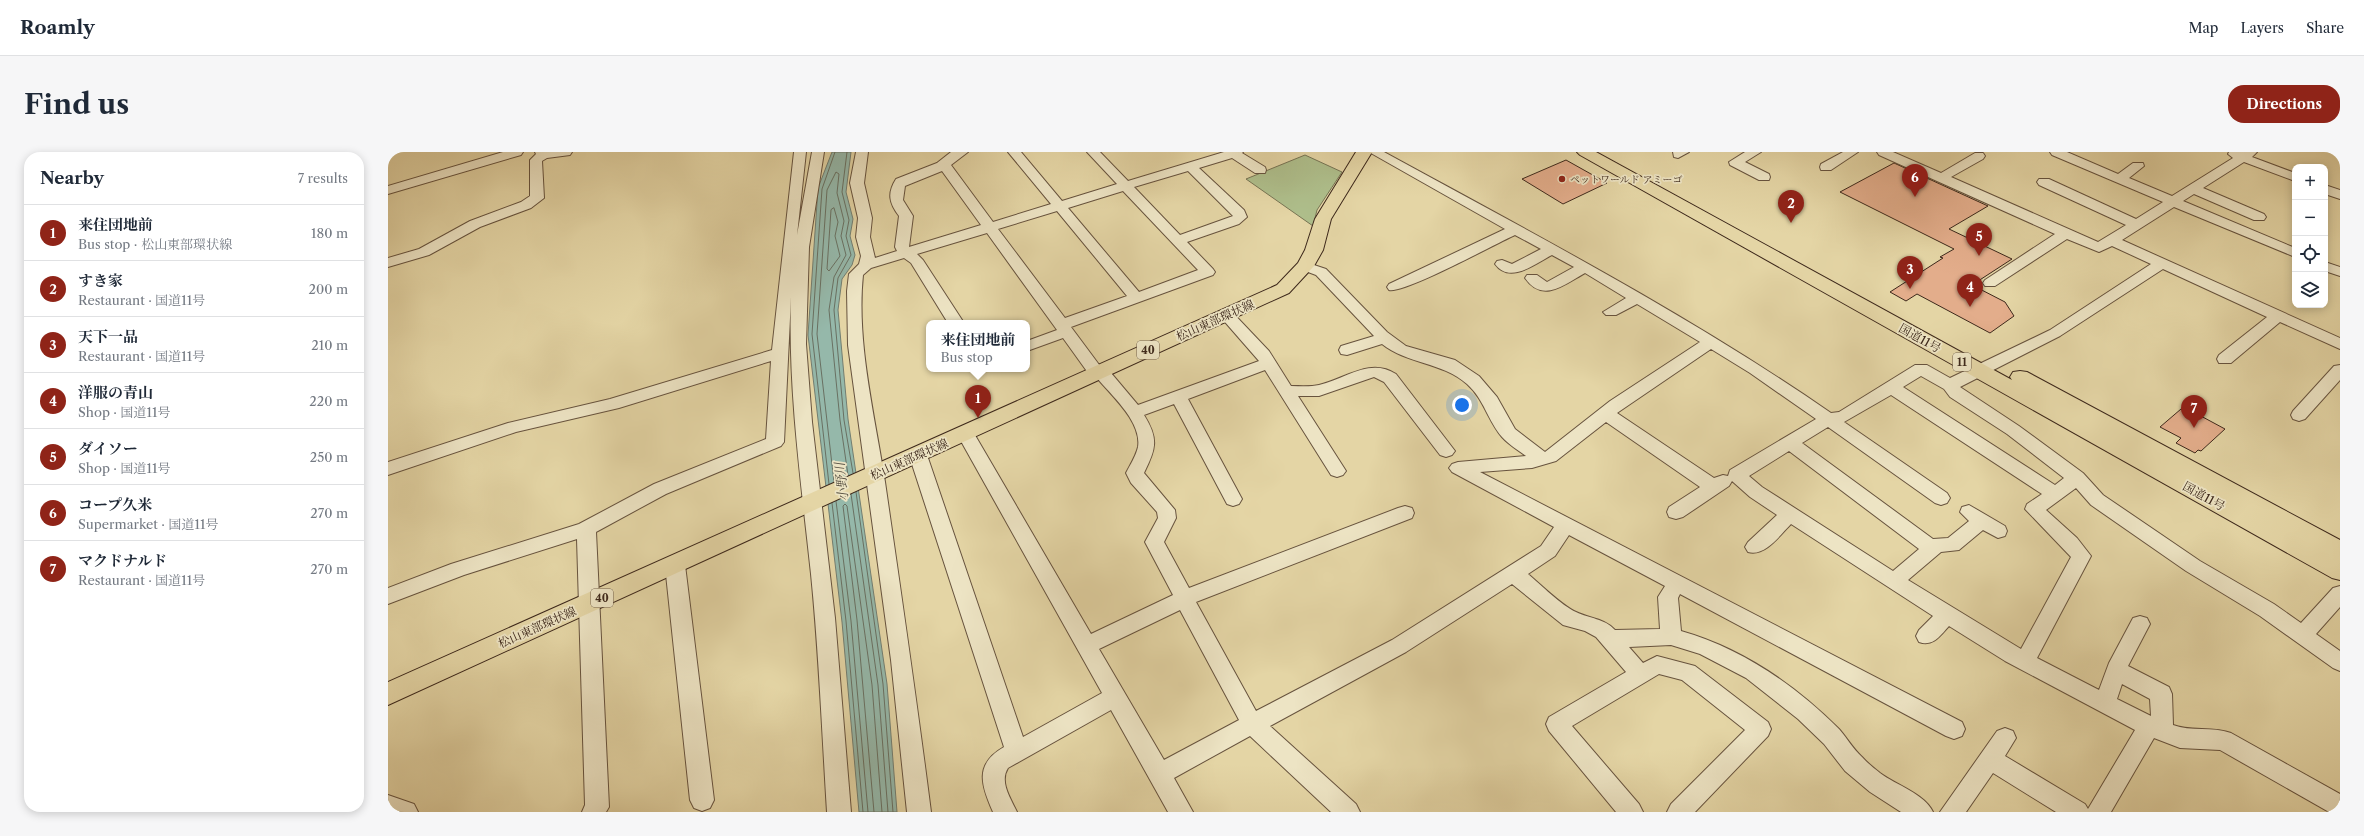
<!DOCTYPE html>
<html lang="en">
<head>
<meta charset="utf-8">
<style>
  :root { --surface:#fff; --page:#f6f6f7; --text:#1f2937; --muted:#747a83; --line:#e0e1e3; --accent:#8f2418 }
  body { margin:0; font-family:"Libre Caslon Text","Noto Serif JP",serif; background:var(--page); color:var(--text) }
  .controls { position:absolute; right:12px; top:12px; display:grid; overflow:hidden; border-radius:8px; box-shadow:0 2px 10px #0003 }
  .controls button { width:36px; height:36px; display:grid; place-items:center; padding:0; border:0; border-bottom:1px solid var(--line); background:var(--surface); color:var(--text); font:20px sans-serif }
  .you { position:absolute; left:1074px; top:253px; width:14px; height:14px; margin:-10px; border:3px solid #fff; border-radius:50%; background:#1a73e8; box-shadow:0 0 0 6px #1a73e833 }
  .badge { display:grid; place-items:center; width:26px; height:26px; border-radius:50%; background:var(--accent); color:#fff; font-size:13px; font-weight:700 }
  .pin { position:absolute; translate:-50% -33px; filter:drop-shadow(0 1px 2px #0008) }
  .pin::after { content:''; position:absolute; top:21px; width:14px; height:12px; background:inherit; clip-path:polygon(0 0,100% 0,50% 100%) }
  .popup { position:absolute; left:538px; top:168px; width:104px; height:52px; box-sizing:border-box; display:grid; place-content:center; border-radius:8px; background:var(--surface); filter:drop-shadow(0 1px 3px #0005); font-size:13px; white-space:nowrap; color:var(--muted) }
  .popup b { font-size:15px; color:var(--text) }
  .popup::after { content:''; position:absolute; left:50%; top:100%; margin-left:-8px; border:8px solid transparent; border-top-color:var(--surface) }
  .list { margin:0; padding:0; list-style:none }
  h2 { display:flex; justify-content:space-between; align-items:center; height:52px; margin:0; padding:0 16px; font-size:17px }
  h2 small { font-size:13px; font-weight:400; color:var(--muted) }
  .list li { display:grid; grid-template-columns:26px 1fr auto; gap:12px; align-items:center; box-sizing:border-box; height:56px; padding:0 16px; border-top:1px solid var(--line) }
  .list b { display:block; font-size:15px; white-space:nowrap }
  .list p { margin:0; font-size:13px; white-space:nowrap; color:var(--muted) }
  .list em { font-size:13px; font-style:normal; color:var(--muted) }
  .icon { flex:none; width:22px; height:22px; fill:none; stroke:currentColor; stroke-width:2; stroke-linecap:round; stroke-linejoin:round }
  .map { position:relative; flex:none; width:1952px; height:660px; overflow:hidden; border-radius:16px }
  header { display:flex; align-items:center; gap:24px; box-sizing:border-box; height:56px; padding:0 20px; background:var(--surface); border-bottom:1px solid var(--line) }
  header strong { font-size:19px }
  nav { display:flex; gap:22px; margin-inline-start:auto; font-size:14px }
  .intro { display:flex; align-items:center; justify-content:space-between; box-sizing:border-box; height:96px; padding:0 24px }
  h1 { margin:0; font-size:28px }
  .button { padding:10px 18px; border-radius:16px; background:var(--accent); color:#fff; font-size:14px; font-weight:700 }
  main { display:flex; gap:24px; padding:0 24px }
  aside { flex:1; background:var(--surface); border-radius:16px; box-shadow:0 2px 10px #0003 }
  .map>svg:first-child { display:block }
  .green { fill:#aebe8b; stroke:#767353 }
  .water { fill:#95b8aa; stroke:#727e71 }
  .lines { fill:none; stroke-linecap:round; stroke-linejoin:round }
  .shore { stroke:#697062; stroke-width:1 }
  .building { fill:#e3ad8b; stroke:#3d281b }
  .minor-casing { stroke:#67533e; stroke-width:2 }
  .primary-casing { stroke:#3d281b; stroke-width:2 }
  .trunk-casing { stroke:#3d281b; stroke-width:2 }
  .minor { fill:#ede4c4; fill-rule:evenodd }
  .primary { fill:#e4d5a5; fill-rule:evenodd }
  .trunk { fill:#e4d5a5; fill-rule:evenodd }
  .poi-dot { fill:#8f2418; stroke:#ede4c4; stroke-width:1.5 }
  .labels { text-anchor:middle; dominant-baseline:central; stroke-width:3.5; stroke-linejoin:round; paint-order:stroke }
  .far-poi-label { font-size:10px; fill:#3d281b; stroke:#ede4c4; text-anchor:start }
  .shield { fill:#ede4c4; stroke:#72604e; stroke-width:1 }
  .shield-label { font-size:11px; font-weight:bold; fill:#3d281b }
  .street-label { font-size:12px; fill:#3d281b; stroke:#ede4c4 }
  .water-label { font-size:13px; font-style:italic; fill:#534c3f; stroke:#ede4c4 }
</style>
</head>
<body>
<header>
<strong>Roamly</strong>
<nav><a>Map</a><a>Layers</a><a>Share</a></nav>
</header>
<div class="intro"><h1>Find us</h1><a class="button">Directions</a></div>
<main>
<aside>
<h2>Nearby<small>7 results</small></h2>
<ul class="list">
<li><span class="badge">1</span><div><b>来住団地前</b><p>Bus stop · 松山東部環状線</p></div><em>180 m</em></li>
<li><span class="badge">2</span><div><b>すき家</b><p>Restaurant · 国道11号</p></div><em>200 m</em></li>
<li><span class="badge">3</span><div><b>天下一品</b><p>Restaurant · 国道11号</p></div><em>210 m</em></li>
<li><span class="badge">4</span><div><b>洋服の青山</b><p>Shop · 国道11号</p></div><em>220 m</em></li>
<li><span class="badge">5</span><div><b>ダイソー</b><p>Shop · 国道11号</p></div><em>250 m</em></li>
<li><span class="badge">6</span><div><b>コープ久米</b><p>Supermarket · 国道11号</p></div><em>270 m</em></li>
<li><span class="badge">7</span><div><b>マクドナルド</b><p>Restaurant · 国道11号</p></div><em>270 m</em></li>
</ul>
</aside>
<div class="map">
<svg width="1952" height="660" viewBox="0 0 1952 660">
  <rect width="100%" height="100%" fill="#e4d5a5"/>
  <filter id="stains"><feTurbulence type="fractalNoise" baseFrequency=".005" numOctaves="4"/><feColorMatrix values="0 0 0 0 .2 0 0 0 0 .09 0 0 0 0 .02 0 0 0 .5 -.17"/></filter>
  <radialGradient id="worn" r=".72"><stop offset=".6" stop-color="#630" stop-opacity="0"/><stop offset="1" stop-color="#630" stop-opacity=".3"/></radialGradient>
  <path class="green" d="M917,3L954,20L929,58L925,74L858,27Z"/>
  <path class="water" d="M444,0H463L458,40L465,67L462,84L467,103L464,113L454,127L450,158L460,267L499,532L509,660H471L454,470L420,183L430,36Z"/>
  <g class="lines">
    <path class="shore" d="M459,0L454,40L461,68L458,84L463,103L450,126L446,158L456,268L465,321
      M446,56L450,70L447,84L452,104L441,119L439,117L443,58Z
      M446,330L429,182L439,38L448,20L451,22L449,41L456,69L453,84L458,103L446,125L441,158L452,268L460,323
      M441,332L424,182L434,37L447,0
      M468,340L495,532L505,660
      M463,342L490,533L500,660
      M448,349L463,469L480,660
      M444,351L458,469L475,660
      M486,660L469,468L455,354L457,352L459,354L484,533L494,660"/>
  </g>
  <path class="building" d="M1178,8L1219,31L1175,52L1134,27Z
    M1506,11L1600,54L1561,77L1624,107L1584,133L1617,150L1626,164L1602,181L1529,142L1518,149L1502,140L1555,106L1552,105L1566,97L1452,40Z
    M1793,257L1808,265L1811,263L1837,277L1813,299L1810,298L1807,301L1788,291L1793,286L1772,275Z"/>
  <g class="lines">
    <defs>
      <path id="minor" d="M115,0H135L133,3L0,42V34Z
        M147,0H184L182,3L159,6L154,9L156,46L143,56L92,75L41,103L0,115V106L31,97L82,69L133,50L142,44V8L148,2Z
        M406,0H418L409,83L424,0H436L421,95L418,192L424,270L447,466L463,660H439C434,581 431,501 423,422C413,329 400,238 403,145L396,290L393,294L278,342L208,380L221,655L218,660H194L197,653L189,387L76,423L0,452V436L63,412L191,372L266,332L378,287L383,209L231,256L128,280L0,323V310L120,271L222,247L384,198Z
        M468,0H480L476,31L484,66L482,85L487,106L509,99L507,95L511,64C501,51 499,41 508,27L549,11L563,0H580L563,13L605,70L663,52L620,0H633L674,49L729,32L699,0H712L740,29L836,0H855L854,1L877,15L878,18L877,21H867L844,6L811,16L856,58L859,65L851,72L799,90L825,117L827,120L825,123L683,175L712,214L718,215L750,253L871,209L830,162L838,157L843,159L881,199L903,234C912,234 922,235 931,233C957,227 982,205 1008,222L1067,299L1064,303L1058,305L1052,303L996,230L986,225L931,244H910L958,319L955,323L949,325L943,323L877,218L800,247L854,347L851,352L845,354L839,352L786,252L756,263C771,287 768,297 756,321L787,358L788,366L776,390L801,436L1010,356L1017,354L1024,356L1026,361L1024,366L808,450L868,559L1004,488L1153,394L1166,375L1064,320L1061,316L1064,312L1070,310L1138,304C1130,298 1120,292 1114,285C1100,269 1096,247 1079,232C1054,210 1019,212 994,192L959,203L953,202L951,198L953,194L986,184L928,123L912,117L910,114L912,111L917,110L938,117L999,180L1018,194L1067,208L1091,224L1109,245L1127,277L1157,300L1222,249L1312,190L1249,152L1228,163H1218L1215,160L1238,146L1197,121C1177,132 1155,152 1137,126L1139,123H1149L1159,130L1186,115L1164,103C1148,111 1122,133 1107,112L1109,109L1114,108L1124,112L1153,97L1127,83C1107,92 1016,142 1001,138L999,135L1001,132L1117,77L981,0H996C1148,83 1301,163 1443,261L1451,260L1527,213H1539L1562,226L1662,178L1763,112L1724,94L1711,100L1679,87L1607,134H1597L1595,131L1597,128L1667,82L1491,3L1489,0H1505L1553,21L1587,1H1595L1597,4L1595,7L1563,25L1710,90L1738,73L1651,33L1649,30L1651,27H1661L1748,67L1775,50L1664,3L1662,0H1679L1730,22L1745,11H1755L1756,14L1741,26L1784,44L1845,6L1840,2L1841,0H1869L1864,5L1907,21V29L1856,10L1815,36L1876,62L1878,65L1876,68H1866L1806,42L1795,49L1907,96V105L1786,55L1734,88L1952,186V197L1892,170L1843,211H1831L1829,207L1831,203L1879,165L1775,117L1672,184L1572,235L1631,274L1695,321L1715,343L1812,409L1886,452L1913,471L1945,436L1952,434V455L1928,482L1952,499V519L1945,516L1872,464L1798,419L1703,353L1688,336L1658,358L1689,386L1703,404L1649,506L1711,538L1721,511L1745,466L1752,464L1759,466L1762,472L1740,514L1781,535L1784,542L1785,573C1803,580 1824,574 1843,581L1952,642V660H1941L1832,598L1792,596L1766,586L1723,660H1668L1605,621L1578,660H1552L1609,579L1617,576L1625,579L1628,586L1617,604L1697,652L1700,657L1747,578L1617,509L1561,474C1552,484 1545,495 1531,490L1528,484L1531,478L1545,464L1403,372C1392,383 1377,405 1360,400L1357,395L1360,390L1389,363L1362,345L1344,329L1341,334L1295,365L1288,367L1281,365L1279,360L1281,355L1312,335L1218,270L1168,309L1144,316L1092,320L1574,570L1577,577L1574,584L1566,587L1558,584L1292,442L1290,446L1293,479C1353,496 1407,533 1451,577C1459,586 1465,597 1474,605C1479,611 1486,616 1492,621C1508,633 1537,642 1545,660H1513L1482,640L1457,619L1436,592L1410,567L1358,526L1312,502L1283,493L1241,495L1255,511L1269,504L1307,514L1380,570L1383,577L1380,584L1307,660H1279L1283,652L1357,578L1294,528L1271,522L1184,574L1251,652L1255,660H1228L1161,579L1158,572L1161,565L1238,520L1208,485L1197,479L1175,473L1124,432L1018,500L882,574L968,652L972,660H943L862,584L786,626L805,660H780L723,558L620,616C611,630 623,647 629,660H605C593,633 586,612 616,595L521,303L524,299L530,297L536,299L539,303L635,585L714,541L569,282L572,278L578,276L584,278L703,482L785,443L757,390L770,366L769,360L743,331L738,321C742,313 748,304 750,295C754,270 724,244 709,226L703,225L675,186L639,199V189L669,178L599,81L529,102L535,108L576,171H560L523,111L516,106L483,116L475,123C468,190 487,264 497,330C513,440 529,550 543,660H519L503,508L460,193L459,139L461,122L471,112L473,104L468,85L470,66L462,31ZM554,19L593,73L521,95L525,64L515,48L517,34ZM800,19L845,64L792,83L746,35ZM735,39L810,118L751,140L680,56ZM669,59L739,144L677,166L610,77ZM1323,197L1362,221L1428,267L1342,318L1340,324L1335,323L1326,326L1229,261ZM1533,224L1556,237L1562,245L1619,282L1676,326L1667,333L1515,235ZM1503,243L1654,342L1639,352L1637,357L1683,405L1633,497L1520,428L1553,400L1571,398L1595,378L1610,386L1617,384L1619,379L1617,374L1581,353L1574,355L1572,360L1581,369L1560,386L1545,387L1414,291L1440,275L1547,351L1553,353L1559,351L1562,346L1559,341L1456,270ZM1401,299L1531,397L1505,419L1374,335L1361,324ZM1181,383L1277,434L1270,445L1272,477L1227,478C1216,466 1202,467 1188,460C1174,454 1152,432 1140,422L1167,404ZM792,458L851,568L776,608L711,497ZM1734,532L1762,547L1763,564L1729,547Z
        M1285,0H1301L1290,6L1286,5Z
        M1357,0H1373L1357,10L1381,22L1382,25L1381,28H1371L1342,13L1341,10Z
        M1455,0H1470L1443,18H1433L1432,15L1433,12Z
        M1937,33L1952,38V47L1937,42Z
        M1937,110L1952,115V124L1937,119Z
        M1952,213V228L1917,267L1911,269L1905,267L1903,263L1905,259L1946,214Z
        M287,406L294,408L297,413L326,648L322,656L314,659L306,656L302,648L277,413L280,408Z
        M0,643L26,652L30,660H0Z"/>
      <path id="primary" d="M968,0H984L943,67L935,98L926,114L901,141L0,553V530L889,133L910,111L917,98L927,67Z"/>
      <path id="trunk" d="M1189,0H1208L1624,228L1622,225L1625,220L1632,219L1639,220L1952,388V428L1944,426L1192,3Z"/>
    </defs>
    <use href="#minor" class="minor-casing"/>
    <use href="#primary" class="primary-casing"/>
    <use href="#trunk" class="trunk-casing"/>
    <use href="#minor" class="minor"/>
    <use href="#primary" class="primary"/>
    <use href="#trunk" class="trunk"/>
  </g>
  <circle class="poi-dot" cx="1174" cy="27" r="4"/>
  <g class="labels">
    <g class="far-poi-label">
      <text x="1182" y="27">ペットワールド アミーゴ</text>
    </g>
    <g class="shield">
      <rect x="749" y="189" width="22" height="18" rx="3"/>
      <rect x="1565" y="201" width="18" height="18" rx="3"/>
      <rect x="203" y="437" width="22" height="18" rx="3"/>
    </g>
    <g class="shield-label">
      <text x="760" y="198">40</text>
      <text x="1574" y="210">11</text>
      <text x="214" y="446">40</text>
    </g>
    <g class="street-label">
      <text transform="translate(827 168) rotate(-24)">松山東部環状線</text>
      <text transform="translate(1532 186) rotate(29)">国道11号</text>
      <text transform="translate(521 307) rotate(-24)">松山東部環状線</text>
      <text transform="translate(1816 344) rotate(29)">国道11号</text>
      <text transform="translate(149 475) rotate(-24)">松山東部環状線</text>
    </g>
    <g class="water-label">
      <text transform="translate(453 330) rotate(-96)">小野川</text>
    </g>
  </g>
  <rect width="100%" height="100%" filter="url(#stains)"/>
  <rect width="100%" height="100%" fill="url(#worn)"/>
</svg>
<div class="controls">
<button>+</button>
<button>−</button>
<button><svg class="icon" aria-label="locate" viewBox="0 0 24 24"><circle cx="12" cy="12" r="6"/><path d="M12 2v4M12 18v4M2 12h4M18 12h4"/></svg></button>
<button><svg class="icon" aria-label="layers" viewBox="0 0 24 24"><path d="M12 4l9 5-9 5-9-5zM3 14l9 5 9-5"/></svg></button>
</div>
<div class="you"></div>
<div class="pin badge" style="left:590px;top:266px">1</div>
<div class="popup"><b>来住団地前</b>Bus stop</div>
<div class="pin badge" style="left:1403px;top:71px">2</div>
<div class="pin badge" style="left:1522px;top:137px">3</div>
<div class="pin badge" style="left:1582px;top:155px">4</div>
<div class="pin badge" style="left:1591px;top:104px">5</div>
<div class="pin badge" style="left:1527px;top:45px">6</div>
<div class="pin badge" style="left:1806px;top:276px">7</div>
</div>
</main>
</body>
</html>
